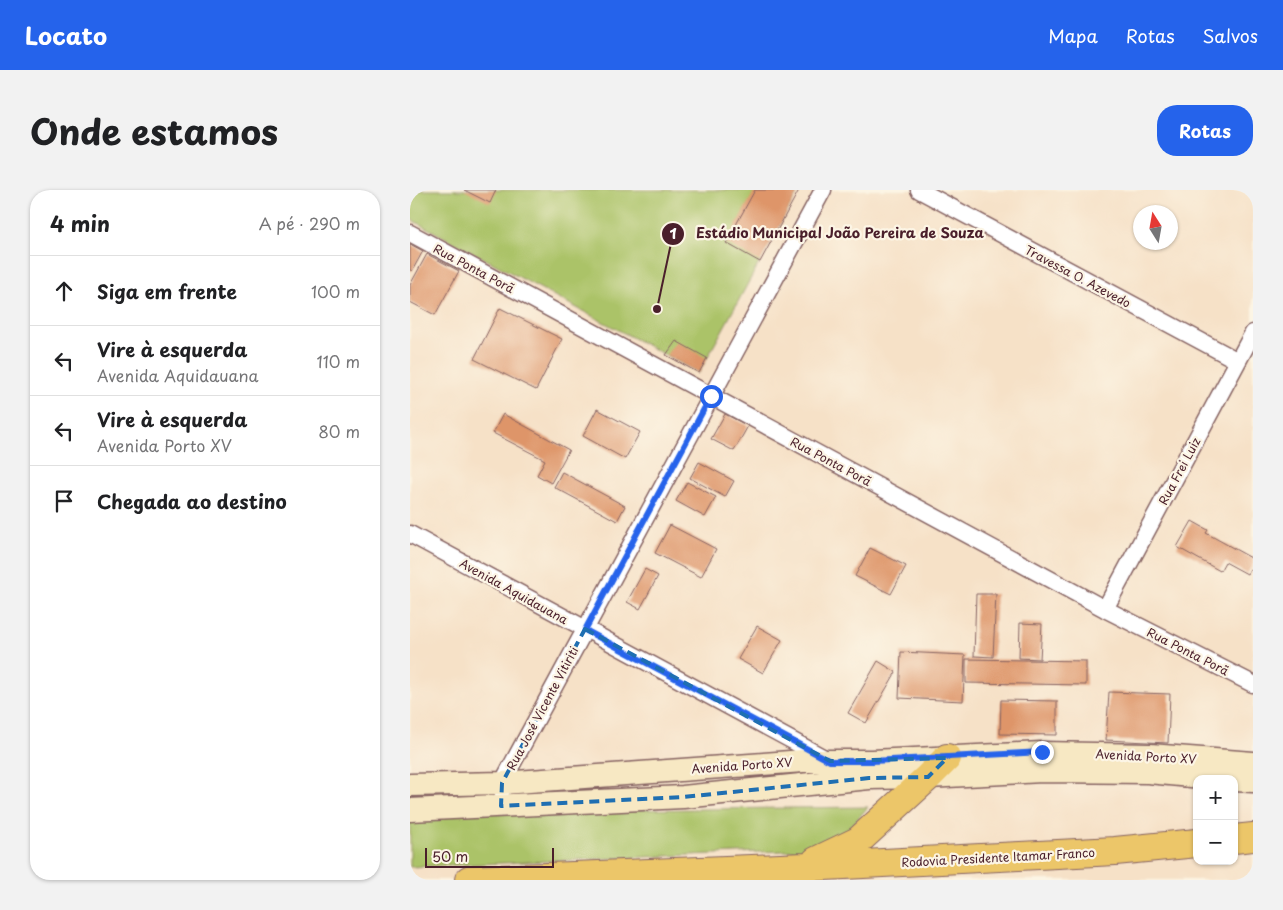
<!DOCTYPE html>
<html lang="pt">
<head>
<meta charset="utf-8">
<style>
  :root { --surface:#fff; --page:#f2f2f2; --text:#202124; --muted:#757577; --line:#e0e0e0; --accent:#2563eb }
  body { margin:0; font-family:"Playpen Sans",sans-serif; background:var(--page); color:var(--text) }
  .controls { position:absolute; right:15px; bottom:15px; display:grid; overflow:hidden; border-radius:10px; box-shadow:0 1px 4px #0004 }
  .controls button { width:45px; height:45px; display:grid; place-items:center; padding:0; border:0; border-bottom:1px solid var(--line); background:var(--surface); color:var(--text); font:25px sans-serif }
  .compass { position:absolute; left:723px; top:15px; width:45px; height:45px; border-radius:50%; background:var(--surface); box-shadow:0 1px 4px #0004; rotate:349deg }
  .scale { position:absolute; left:15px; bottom:12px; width:129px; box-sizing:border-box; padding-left:5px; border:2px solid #4a1f2b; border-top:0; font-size:14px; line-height:18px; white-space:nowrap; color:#4a1f2b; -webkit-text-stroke:4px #fcf5e5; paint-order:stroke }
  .stop { position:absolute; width:15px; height:15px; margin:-11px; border:4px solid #2563eb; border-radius:50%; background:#fff }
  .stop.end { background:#2563eb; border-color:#fff; box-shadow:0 1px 5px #0008 }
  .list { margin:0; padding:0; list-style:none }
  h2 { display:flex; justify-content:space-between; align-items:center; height:65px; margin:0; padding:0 20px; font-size:21px }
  h2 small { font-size:16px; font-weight:400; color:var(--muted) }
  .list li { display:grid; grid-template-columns:32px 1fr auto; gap:15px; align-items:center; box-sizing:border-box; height:70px; padding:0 20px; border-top:1px solid var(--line) }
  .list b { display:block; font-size:19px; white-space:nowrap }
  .list p { margin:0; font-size:16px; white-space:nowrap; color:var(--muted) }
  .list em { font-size:16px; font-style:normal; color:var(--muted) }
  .icon { flex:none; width:28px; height:28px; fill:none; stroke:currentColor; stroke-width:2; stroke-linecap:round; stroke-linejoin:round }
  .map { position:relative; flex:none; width:843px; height:690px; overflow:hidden; border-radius:20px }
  header { display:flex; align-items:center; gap:30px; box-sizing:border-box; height:70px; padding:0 25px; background:var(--accent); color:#fff }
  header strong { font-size:24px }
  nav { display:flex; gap:28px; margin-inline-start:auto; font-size:18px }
  .intro { display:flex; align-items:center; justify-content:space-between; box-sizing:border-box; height:120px; padding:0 30px }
  h1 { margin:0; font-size:35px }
  .button { padding:12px 22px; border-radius:20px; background:var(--accent); color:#fff; font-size:18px; font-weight:700 }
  main { display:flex; gap:30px; padding:0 30px }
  aside { flex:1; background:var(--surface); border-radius:20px; box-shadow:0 1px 4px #0004 }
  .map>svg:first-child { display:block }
  .green { fill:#abc368; stroke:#7a714a }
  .building { fill:#de9569 }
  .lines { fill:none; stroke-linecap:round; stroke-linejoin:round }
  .street-casing { stroke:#866362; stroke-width:19 }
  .secondary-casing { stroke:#866362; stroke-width:25 }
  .highway-casing { stroke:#866362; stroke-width:30 }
  .street { stroke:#fff; stroke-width:16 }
  .secondary { stroke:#f7e8c3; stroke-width:22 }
  .highway { stroke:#ecc669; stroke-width:28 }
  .route { stroke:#2563eb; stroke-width:6 }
  .marked { fill:none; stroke:#1f6fb2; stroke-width:4; stroke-dasharray:10 6; stroke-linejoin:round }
  .labels { text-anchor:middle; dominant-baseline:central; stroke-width:4.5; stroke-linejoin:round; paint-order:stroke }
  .street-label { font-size:12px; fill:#4a1f2b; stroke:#fcf5e5 }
  .leader { fill:none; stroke:#4a1f2b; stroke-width:2 }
  .callout-dot { fill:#4a1f2b; stroke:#fcf5e5; stroke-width:2 }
  .mark-label { font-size:15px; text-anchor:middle; font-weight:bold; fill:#fff }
  .callout-label { font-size:14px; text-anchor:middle; font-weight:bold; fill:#4a1f2b; stroke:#fcf5e5; stroke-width:4.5; stroke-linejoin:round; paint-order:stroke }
</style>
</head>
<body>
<header>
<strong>Locato</strong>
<nav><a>Mapa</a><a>Rotas</a><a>Salvos</a></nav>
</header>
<div class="intro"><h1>Onde estamos</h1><a class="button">Rotas</a></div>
<main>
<aside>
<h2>4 min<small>A pé · 290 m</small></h2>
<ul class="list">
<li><svg class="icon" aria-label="ahead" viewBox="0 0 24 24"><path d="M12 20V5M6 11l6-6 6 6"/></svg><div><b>Siga em frente</b></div><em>100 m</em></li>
<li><svg class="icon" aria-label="left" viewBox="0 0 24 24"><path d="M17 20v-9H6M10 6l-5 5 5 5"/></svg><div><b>Vire à esquerda</b><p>Avenida Aquidauana</p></div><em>110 m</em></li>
<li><svg class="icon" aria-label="left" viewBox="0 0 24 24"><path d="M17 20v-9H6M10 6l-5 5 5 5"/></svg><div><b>Vire à esquerda</b><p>Avenida Porto XV</p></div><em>80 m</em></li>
<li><svg class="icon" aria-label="arrive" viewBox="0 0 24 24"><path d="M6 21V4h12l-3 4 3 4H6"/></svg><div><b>Chegada ao destino</b></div></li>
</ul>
</aside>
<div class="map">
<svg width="843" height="690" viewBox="0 0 843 690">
  <rect width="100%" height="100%" fill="#fcf5e5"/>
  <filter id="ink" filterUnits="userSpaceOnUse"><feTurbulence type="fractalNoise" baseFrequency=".02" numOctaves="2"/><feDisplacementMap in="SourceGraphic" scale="10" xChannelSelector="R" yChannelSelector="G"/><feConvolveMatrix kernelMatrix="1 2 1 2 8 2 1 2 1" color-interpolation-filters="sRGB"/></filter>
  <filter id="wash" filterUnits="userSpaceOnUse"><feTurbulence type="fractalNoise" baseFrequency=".0096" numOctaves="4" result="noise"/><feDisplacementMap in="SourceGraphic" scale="20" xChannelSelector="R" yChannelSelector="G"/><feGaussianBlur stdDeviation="1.12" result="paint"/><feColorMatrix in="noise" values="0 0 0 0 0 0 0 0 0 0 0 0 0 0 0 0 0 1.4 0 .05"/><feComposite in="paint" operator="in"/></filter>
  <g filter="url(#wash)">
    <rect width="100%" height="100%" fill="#f6e1c7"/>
    <path class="green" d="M8,0H389L289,183L0,29V15Z
      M458,617L421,659L0,677V625L41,622Z"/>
    <g id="blocks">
      <path class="building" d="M54,0H86L80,13Z
        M345,0H389L350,72L316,53Z
        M0,54L13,61L2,81L0,80Z
        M17,64L49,81L25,125L0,112V95Z
        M90,118L152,149L126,200L64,169Z
        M266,151L297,168L289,183L256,165Z
        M187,219L230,242L215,269L173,246Z
        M93,224L159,260L141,293L127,285L135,270L83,243Z
        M315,224L338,236L324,261L301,249Z
        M289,272L324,291L315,307L280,288Z
        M152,282L215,316L207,331L144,297Z
        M277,292L306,307L295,327L266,311Z
        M782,331L798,340L796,343L843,369V374L837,384L815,372L810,381L767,357Z
        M260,335L306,359L291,387L245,363Z
        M460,358L496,376L481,404L445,386Z
        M235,379L248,386L230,419L217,412Z
        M566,404H586L583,467L564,466Z
        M610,433L632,434L630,469L609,468Z
        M347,436L372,450L353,483L328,469Z
        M491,462L555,465L553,511L489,508Z
        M556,469L676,471V495L556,493Z
        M468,471L486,482L456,533L438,523Z
        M699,502L760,504L758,553L696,550Z
        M591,510L647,511V545L590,544Z"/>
    </g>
  </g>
  <g filter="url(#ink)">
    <use href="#blocks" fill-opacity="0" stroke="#866362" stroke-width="1"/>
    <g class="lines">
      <defs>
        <path id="street" d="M509,0L828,171
          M0,43L695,419L843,494
          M0,344L418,570
          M695,419L843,143
          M92,601V593L413,0"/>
        <path id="secondary" d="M824,590L843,591
          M0,595L92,593L393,571H462L632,563L740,565L843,573
          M0,620L273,607L459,588L518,587L632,581L738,582L813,589"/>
        <path id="highway" d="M824,649L843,647
          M406,671L448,651L518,587L537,568
          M59,690L395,677L705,661L787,653"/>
      </defs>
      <use href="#street" class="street-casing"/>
      <use href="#secondary" class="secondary-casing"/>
      <use href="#highway" class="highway-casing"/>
      <use href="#street" class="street"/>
      <use href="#secondary" class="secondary"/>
      <use href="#highway" class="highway"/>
    </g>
  </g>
  <g class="lines" filter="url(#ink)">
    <path class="route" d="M301,206L175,440L420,571H462L632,562"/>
  </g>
  <path class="marked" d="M175,439L420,571L537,568L518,587L459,588L273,607L91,616L92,593Z"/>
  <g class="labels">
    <g class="street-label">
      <text transform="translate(64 78) rotate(28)">Rua Ponta Porã</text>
      <text transform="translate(668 86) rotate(28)">Travessa O. Azevedo</text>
      <text transform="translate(421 271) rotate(28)">Rua Ponta Porã</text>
      <text transform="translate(769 281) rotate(-62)">Rua Frei Luiz</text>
      <text transform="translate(104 401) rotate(29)">Avenida Aquidauana</text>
      <text transform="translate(778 461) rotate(27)">Rua Ponta Porã</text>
      <text transform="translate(132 518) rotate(-62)">Rua José Vicente Vitiriti</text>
      <text transform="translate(736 566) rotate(3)">Avenida Porto XV</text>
      <text transform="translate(332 575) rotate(-4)">Avenida Porto XV</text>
      <text transform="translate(588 667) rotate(-3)">Rodovia Presidente Itamar Franco</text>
    </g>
  </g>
  <path class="leader" d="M247 119L263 44"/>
  <g class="callout-dot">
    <circle cx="247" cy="119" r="5"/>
    <circle cx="263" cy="44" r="12"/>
  </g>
  <g class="mark-label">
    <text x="263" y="49">1</text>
  </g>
  <g class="callout-label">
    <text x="430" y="48">Estádio Municipal João Pereira de Souza</text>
  </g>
</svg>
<div class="controls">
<button>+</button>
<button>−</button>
</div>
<svg class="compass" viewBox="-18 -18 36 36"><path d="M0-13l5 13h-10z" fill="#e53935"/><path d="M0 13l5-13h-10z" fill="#757577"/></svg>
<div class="scale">50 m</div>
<div class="stop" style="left:301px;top:206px"></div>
<div class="stop end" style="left:632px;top:562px"></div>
</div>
</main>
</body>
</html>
